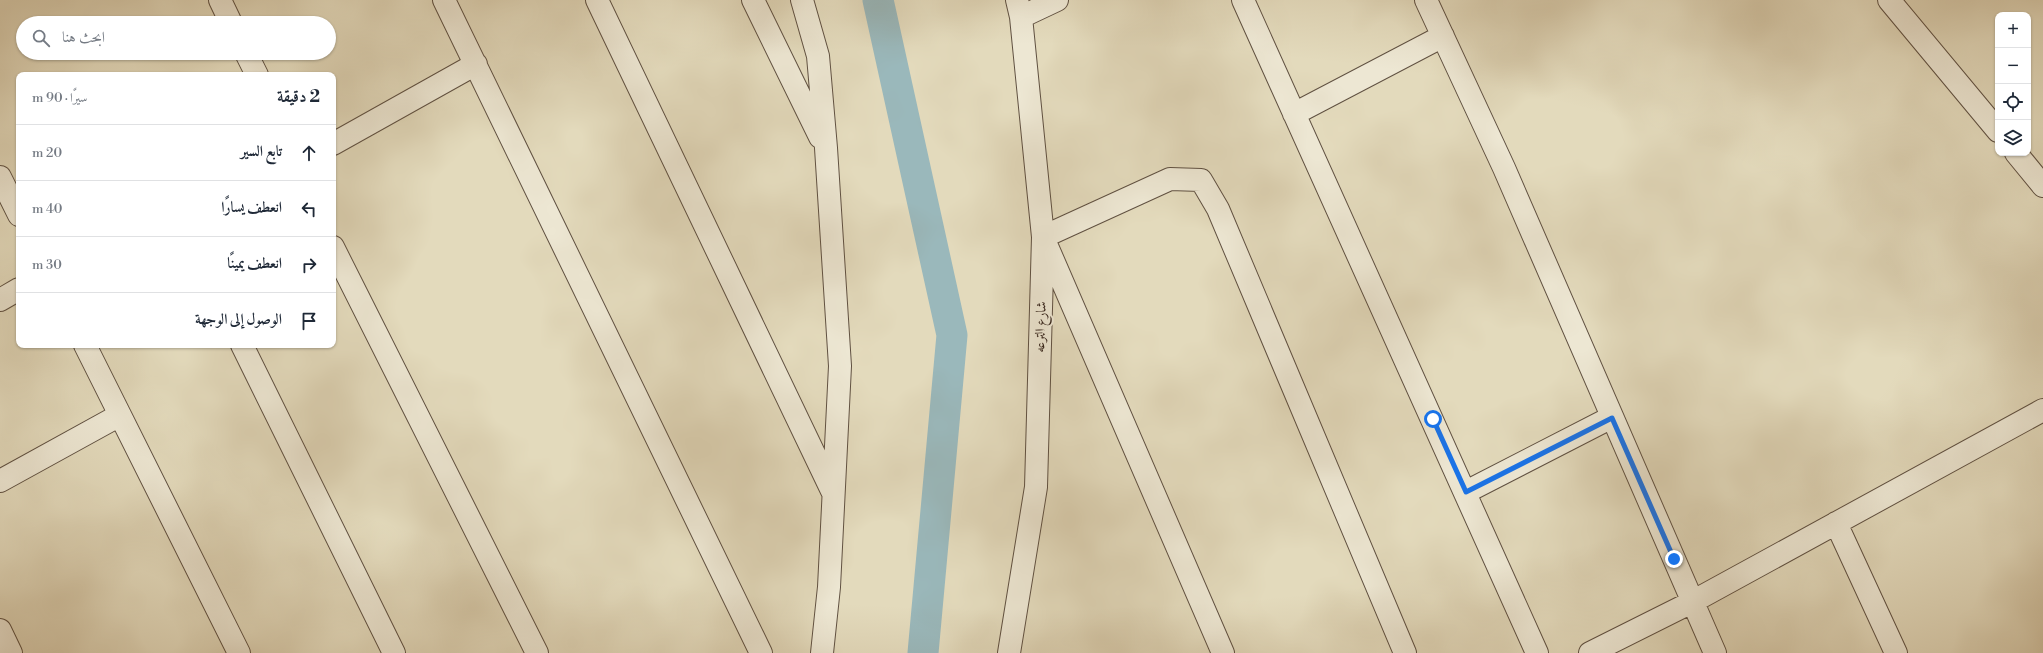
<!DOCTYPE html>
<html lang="ar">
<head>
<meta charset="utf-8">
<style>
  :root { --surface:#fff; --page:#f2f2f3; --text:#1f2937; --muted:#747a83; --line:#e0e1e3 }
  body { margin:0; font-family:"Libre Bodoni",Amiri,serif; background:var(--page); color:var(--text); direction:rtl }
  .controls { position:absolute; right:12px; top:12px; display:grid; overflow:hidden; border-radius:8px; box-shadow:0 1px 3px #0004 }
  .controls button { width:36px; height:36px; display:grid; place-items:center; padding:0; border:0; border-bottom:1px solid var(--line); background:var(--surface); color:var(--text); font:20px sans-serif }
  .stop { position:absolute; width:12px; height:12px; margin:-9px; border:3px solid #1a73e8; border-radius:50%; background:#fff }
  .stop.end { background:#1a73e8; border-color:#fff; box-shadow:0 1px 4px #0008 }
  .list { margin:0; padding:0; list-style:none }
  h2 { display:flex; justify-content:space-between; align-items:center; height:52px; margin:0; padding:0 16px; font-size:17px }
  h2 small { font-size:13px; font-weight:400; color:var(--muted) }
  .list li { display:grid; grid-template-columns:26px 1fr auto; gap:12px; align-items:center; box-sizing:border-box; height:56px; padding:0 16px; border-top:1px solid var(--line) }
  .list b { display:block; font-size:15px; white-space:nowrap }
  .list em { font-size:13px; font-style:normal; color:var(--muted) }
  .icon { flex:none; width:22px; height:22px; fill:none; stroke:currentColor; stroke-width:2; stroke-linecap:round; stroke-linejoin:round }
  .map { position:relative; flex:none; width:2043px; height:653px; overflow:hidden; direction:ltr }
  .search { position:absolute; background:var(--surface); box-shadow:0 1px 3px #0004; left:16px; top:16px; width:320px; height:44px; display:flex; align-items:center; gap:10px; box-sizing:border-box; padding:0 14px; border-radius:22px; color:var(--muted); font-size:15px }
  .panel { position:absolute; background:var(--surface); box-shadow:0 1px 3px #0004; left:16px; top:72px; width:320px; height:276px; border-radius:8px; direction:rtl }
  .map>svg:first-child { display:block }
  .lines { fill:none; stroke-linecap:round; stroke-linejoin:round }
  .canal { stroke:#9ab8bb; stroke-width:31 }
  .minor-casing { stroke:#605142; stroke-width:24 }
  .minor { stroke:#ede7d3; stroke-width:22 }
  .route { stroke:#1a73e8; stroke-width:5 }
  .labels { text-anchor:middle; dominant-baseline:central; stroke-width:4; stroke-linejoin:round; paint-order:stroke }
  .street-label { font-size:14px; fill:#34231a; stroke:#ede7d3 }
</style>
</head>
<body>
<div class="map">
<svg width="2043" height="653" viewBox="0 0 2043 653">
  <rect width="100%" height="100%" fill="#e3dabc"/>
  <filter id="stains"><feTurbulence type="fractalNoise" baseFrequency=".005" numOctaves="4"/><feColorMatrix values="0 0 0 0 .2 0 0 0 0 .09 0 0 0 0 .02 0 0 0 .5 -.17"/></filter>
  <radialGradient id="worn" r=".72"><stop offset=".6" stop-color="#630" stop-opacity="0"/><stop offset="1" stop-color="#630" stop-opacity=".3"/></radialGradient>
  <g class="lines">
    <path class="canal" d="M878,0L952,335L923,653"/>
    <defs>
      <path id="minor" d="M220,0L231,23
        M444,0L761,653
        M597,0L833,493
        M753,0L820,137
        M802,0L818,56L826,148L840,366L829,587L822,653
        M1243,0L1537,653
        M1426,0L1504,168L1715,653
        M1889,0L1998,131
        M1021,17L1057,0
        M246,53L257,75
        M1294,114L1443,36
        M333,144L476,64
        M2016,153L2043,186
        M0,177L19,215
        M333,247L537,653
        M0,300L19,289
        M85,345L239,653
        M242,345L394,653
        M0,481L120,415
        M1466,492L1612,417
        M1836,523L1896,653
        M0,630L11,653
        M1009,653L1036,487L1043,237L1021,17L1017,0
        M1223,653L1043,237L1170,179L1201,180L1218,209L1405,653
        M1590,653L1692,602L2043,410"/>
    </defs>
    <use href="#minor" class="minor-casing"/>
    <use href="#minor" class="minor"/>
  </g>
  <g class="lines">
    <path class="route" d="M1433,419L1466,492L1612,418L1674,559"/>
  </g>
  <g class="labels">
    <g class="street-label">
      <text transform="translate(1041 327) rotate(-88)">شارع الترعه</text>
    </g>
  </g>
  <rect width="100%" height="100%" filter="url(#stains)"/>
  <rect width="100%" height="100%" fill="url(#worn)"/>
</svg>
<div class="controls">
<button>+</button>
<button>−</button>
<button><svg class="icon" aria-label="locate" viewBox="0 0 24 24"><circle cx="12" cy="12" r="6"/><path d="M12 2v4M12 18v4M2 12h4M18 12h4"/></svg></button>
<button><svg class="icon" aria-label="layers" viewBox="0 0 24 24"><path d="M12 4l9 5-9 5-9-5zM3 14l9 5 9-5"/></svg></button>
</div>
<div class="stop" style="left:1433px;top:419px"></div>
<div class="stop end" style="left:1674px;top:559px"></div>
<div class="search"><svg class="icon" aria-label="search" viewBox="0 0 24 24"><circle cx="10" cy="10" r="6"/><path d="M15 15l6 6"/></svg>ابحث هنا</div>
<section class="panel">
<h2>2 دقيقة<small>سيرًا · 90 m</small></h2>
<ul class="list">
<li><svg class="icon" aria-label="ahead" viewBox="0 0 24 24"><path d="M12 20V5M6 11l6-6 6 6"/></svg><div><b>تابع السير</b></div><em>20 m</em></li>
<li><svg class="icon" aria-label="left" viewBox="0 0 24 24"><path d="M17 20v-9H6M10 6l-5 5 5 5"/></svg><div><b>انعطف يسارًا</b></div><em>40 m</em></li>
<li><svg class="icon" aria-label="right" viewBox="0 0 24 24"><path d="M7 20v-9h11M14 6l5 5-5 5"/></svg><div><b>انعطف يمينًا</b></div><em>30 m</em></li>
<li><svg class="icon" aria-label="arrive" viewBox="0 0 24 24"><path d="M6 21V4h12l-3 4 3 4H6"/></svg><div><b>الوصول إلى الوجهة</b></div></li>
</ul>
</section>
</div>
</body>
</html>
